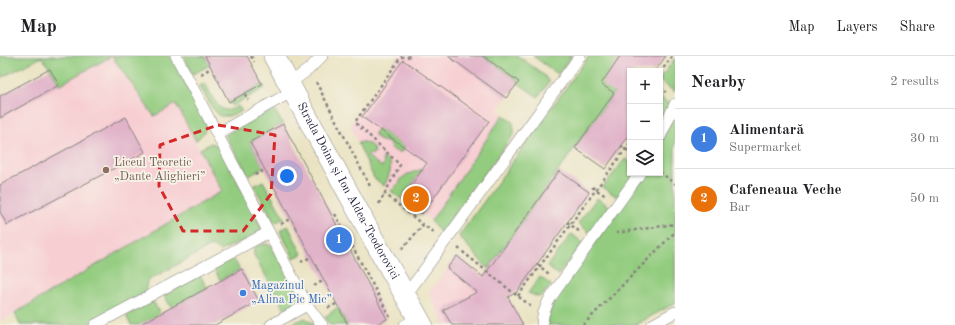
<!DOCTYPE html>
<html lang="en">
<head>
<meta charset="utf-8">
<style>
  :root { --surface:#fff; --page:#f6f6f6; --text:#202124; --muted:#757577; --line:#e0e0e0; --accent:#d93025 }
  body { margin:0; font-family:"Old Standard TT",serif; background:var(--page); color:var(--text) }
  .controls { position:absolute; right:12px; top:12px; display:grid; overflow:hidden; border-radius:0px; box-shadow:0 1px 3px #0004 }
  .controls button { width:36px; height:36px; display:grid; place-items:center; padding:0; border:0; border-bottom:1px solid var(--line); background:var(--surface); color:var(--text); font:20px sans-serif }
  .you { position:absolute; left:287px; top:120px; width:14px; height:14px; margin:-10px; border:3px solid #fff; border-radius:50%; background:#1a73e8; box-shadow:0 0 0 6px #1a73e833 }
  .badge { display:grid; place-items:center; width:26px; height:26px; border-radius:50%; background:var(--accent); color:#fff; font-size:13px; font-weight:700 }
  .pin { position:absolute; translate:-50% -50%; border:2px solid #fff; box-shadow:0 1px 4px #0006 }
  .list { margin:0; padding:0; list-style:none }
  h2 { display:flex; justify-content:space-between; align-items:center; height:52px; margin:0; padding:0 16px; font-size:17px }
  h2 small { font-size:13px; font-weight:400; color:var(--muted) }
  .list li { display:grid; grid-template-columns:26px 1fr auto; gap:12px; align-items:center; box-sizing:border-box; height:60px; padding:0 16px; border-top:1px solid var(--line) }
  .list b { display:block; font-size:15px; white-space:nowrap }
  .list p { margin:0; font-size:13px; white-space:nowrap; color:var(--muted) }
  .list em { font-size:13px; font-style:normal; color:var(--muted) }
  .icon { flex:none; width:22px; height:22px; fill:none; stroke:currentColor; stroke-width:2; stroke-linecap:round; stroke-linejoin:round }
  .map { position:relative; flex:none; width:675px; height:269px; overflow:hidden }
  header { display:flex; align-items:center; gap:24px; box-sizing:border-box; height:56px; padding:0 20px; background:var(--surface); border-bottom:1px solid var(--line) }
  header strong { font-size:19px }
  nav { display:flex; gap:22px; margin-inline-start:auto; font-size:14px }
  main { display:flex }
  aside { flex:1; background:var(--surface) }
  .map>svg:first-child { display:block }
  .built { fill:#f7cfd3 }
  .green { fill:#93cc7f; stroke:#5a775d }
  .building { fill:#e1b3c9 }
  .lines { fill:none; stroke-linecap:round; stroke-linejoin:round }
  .service-casing { stroke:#86827e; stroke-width:12 }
  .minor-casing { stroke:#86827e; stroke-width:22 }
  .path { stroke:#86827e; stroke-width:2.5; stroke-dasharray:3 3; stroke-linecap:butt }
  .service { stroke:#fff; stroke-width:11 }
  .minor { stroke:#fff; stroke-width:21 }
  .marked { fill:none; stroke:#d62828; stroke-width:3; stroke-dasharray:8 5; stroke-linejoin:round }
  .education-dot { fill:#8d6e63; stroke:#f7f3e8; stroke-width:1.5 }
  .shop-dot { fill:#3f7fe0; stroke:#f7f3e8; stroke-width:1.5 }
  .labels { text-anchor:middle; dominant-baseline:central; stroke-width:3.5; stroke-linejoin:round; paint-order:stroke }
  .education-label { font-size:12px; fill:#785e54; stroke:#f7f3e8; text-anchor:start }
  .street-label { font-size:12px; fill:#22223b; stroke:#f7f3e8 }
  .shop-label { font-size:12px; fill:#366cbe; stroke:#f7f3e8; text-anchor:start }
</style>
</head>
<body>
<header>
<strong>Map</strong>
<nav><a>Map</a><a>Layers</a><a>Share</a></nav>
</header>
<main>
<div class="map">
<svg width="675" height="269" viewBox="0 0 675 269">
  <rect width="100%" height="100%" fill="#f7f3e8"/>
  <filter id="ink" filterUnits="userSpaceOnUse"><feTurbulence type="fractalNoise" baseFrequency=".025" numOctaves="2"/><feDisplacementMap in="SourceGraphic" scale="8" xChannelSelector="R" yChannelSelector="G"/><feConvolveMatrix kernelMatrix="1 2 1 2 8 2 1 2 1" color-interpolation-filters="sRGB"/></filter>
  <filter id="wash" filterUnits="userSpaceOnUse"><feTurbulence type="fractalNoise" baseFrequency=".012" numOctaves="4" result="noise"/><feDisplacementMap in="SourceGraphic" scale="16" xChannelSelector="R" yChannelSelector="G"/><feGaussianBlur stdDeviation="0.9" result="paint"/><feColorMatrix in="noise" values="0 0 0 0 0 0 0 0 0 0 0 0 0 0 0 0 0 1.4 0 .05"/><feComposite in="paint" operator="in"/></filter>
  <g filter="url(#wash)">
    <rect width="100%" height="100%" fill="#eae3c2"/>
    <path class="built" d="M112,0L154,60L176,48L222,135L0,266V62Z
      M399,0H483L519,25L497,54L503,59L431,165L422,158L374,122L350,69Z
      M457,200L508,241L523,269H445L429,237Z"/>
    <path class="green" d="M0,0H170L175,5L207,69L204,76L196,85L176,48L154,60L112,0L59,29L50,13L42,1L0,22Z
      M183,0H205L210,9L193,18Z
      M483,0H518L543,18L549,26L538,41L518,27V25Z
      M533,0H572L558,18Z
      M589,0H620L614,37L488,213L459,180Z
      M675,2V36L660,25V23Z
      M205,27C209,34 217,54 226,54C230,55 234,52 238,50L242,55L229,60H220L213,53L200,30Z
      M262,28L265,32L232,50L229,46Z
      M660,41L669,48L660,68Z
      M274,53L283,68L250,86L264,111L249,120L225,79Z
      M675,55V247L635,269H547C547,259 554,247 558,238L645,117H660V90Z
      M503,59L512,65L514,72V78L441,177L431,165Z
      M378,72L405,91L402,96C393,96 392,93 388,86C381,86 377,83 374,77Z
      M363,86C369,87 373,90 375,96L373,97L372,99L369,97L367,100L382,111L384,107L382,105L383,102C385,103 388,105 389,106C393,113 387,124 384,130L374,122L358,87Z
      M211,87L219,90L260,169L261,174L251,181L220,195L211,190L147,225L145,237L86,269H20L15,257L222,135L200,93Z
      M625,103L630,106V117H635L617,141L603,131Z
      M423,113L401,143L391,135L399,127L402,122L408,118Z
      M263,125L284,162L275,167L254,130Z
      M597,142L610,151L590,177L578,167Z
      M288,170L302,198L294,202L280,175Z
      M572,178L583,187L558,219L547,210Z
      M266,188L272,190L298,236L295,248L288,252H284L254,199V191L259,189Z
      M233,202L240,214L220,224L214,213Z
      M200,219L207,232L172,252L164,240Z
      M540,221L551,229L543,239L539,241L528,237Z
      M153,245L160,258L140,269H131L126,260Z
      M338,251L348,269H330L325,261Z
      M305,262L316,269H289Z"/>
    <g id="blocks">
      <path class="building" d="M205,0H247L262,28L229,46Z
        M448,0H483L519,26L506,42Z
        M620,0H666L655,15H630V78L605,113L575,92L614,37L601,28Z
        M403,4L489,65L422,158L401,143L427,107L362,61Z
        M50,13L59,29L0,62V40Z
        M126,61L145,96L7,169L0,156V129Z
        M283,68L387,263L375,269H348L250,86Z
        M559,115L589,136L517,236L508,241L523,269H452L443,254L477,236L447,212L457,200L483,221Z
        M242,213L259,245L215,269H139Z"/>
    </g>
  </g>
  <g filter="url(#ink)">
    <use href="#blocks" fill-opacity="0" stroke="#86827e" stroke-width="1"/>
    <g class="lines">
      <defs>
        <path id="service" d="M176,0L307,249L322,269
          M289,28L309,13L322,0
          M217,78L293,35
          M660,81L675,48
          M406,239L580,0
          M95,269L269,176
          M271,269L307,249
          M405,269L419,262
          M542,269L543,259L548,246L558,231L640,117
          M652,269L675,256"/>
        <g id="minor">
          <path id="s1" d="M274,0L375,186L422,269"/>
        </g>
      </defs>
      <use href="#service" class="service-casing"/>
      <use href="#minor" class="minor-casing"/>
      <path class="path" d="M251,0L254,6
        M660,17L672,0
        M201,18L211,12
        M316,26L371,132
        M660,32L666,36
        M245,38L248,44
        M621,90L630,96
        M660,116L675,128
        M255,119L265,114
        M592,131L606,140
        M384,137L423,169L434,176
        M379,148L400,109L355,66L401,1H407L410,0
        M335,158L391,263
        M567,166L580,176
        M281,168L291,162
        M616,177L675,168
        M458,192L511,235L531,250
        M402,193L423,169
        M301,206L311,201
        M537,208L549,218
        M314,230L324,224
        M253,233L263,227
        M518,240L630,87
        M328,252L336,248
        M583,269L675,176"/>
      <use href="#service" class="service"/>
      <use href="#minor" class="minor"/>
    </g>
  </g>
  <path class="marked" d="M218,69L275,79L271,138L243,175H183L159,130L160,89Z"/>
  <circle class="education-dot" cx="106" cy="114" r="4"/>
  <circle class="shop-dot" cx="243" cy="237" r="4"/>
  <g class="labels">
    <g class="education-label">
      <text x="114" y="107">Liceul Teoretic<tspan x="114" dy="14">„Dante Alighieri”</tspan></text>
    </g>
    <g class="street-label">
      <text stroke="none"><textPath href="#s1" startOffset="154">Strada Doina și Ion Aldea-Teodorovici</textPath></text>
    </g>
    <g class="shop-label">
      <text x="251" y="230">Magazinul<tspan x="251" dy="14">„Alina Pic Mic”</tspan></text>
    </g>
  </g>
</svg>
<div class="controls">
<button>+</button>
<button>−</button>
<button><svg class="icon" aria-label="layers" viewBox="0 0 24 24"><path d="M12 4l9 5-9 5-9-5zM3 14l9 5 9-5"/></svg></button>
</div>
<div class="you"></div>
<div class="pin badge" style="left:339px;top:184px;background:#3f7fe0">1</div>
<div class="pin badge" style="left:416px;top:143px;background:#e8710a">2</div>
</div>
<aside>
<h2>Nearby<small>2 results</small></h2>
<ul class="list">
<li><span class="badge" style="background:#3f7fe0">1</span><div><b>Alimentară</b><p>Supermarket</p></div><em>30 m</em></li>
<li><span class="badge" style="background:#e8710a">2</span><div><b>Cafeneaua Veche</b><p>Bar</p></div><em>50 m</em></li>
</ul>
</aside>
</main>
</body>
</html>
